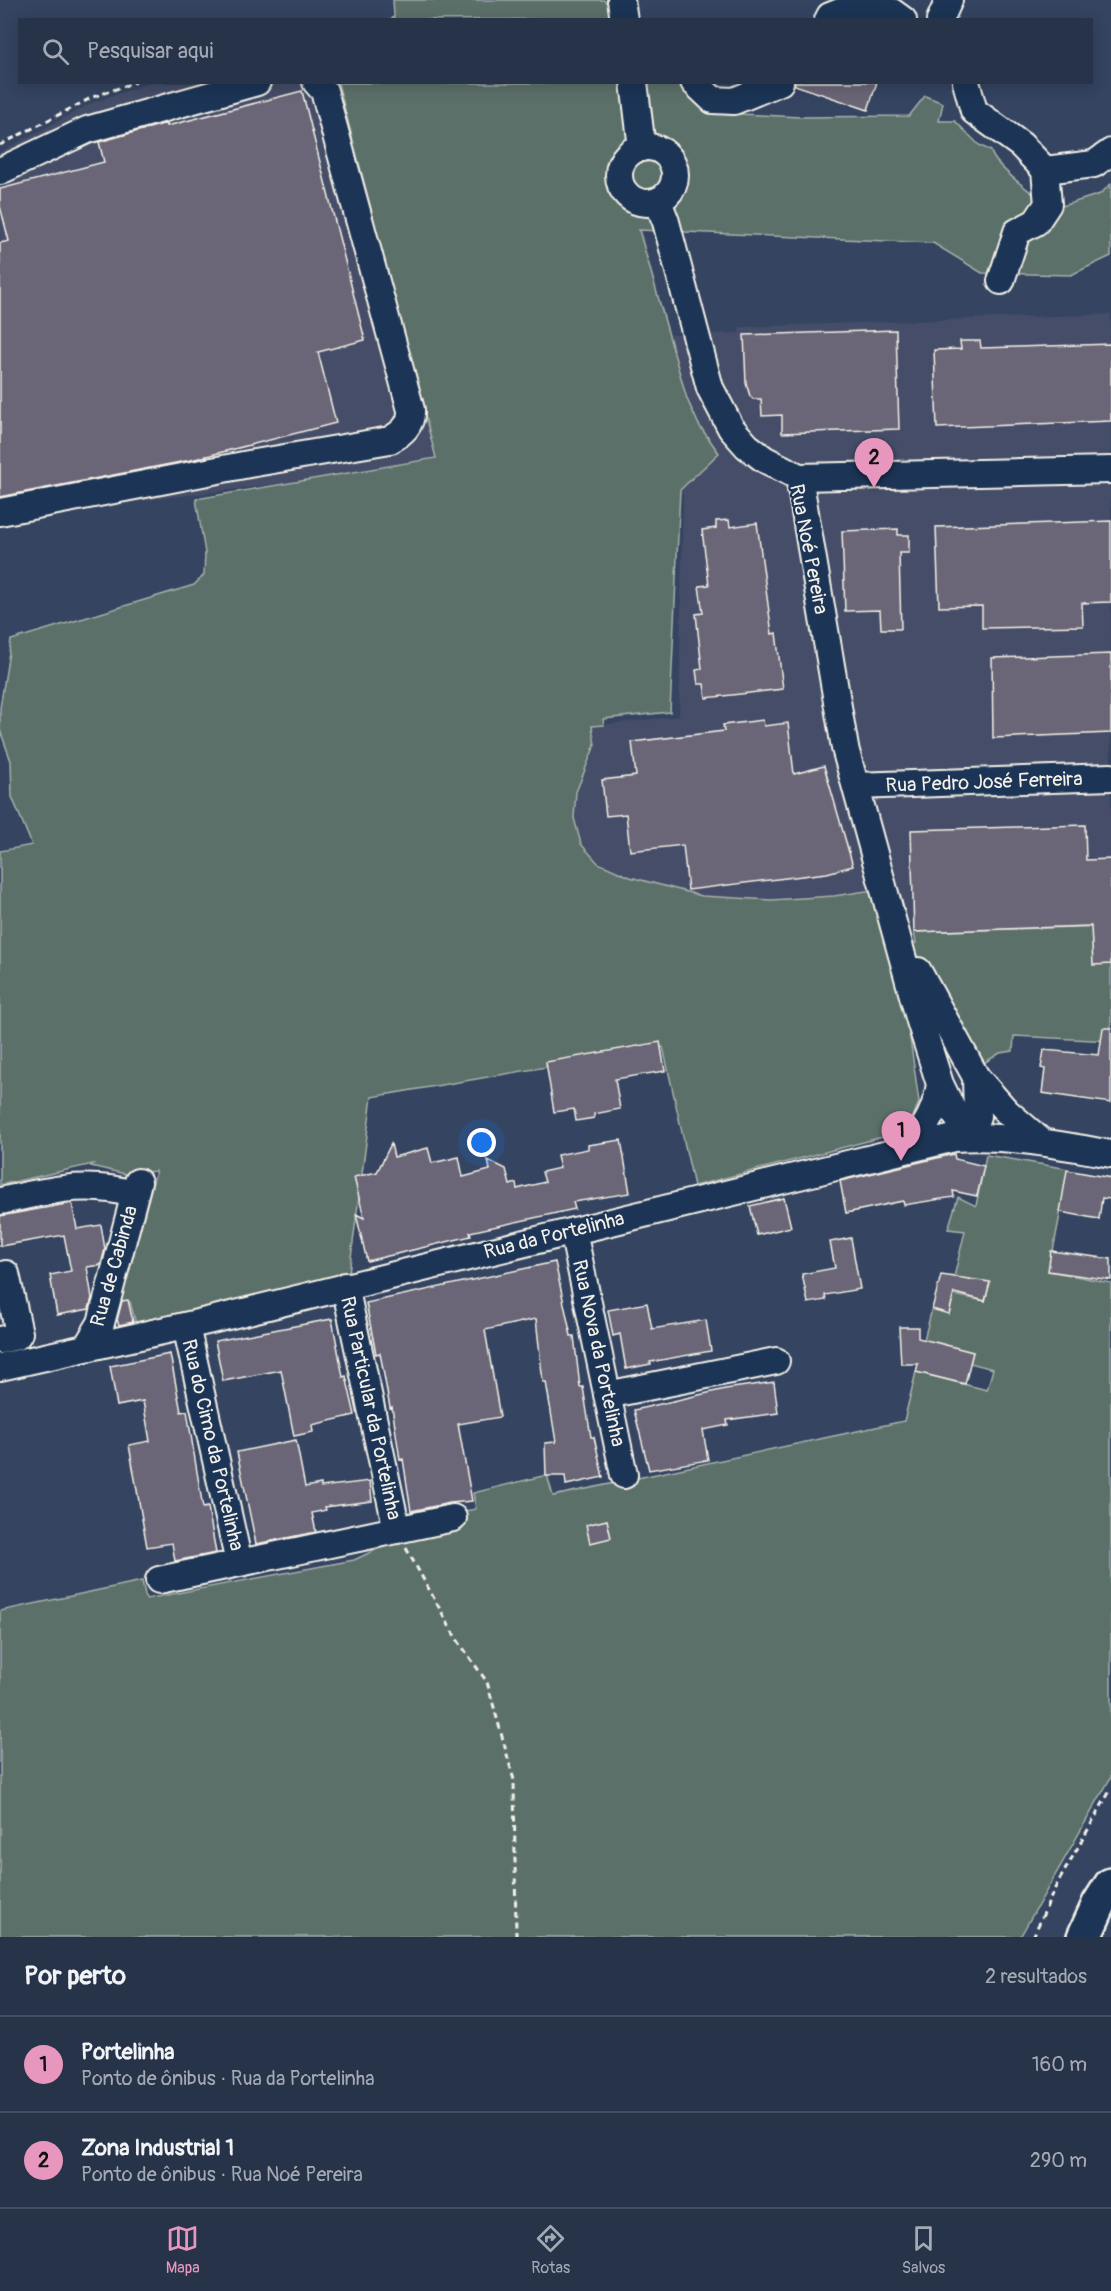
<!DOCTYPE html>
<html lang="pt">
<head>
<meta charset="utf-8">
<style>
  :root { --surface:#273349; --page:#333f53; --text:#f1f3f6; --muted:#a4aab4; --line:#434e61; --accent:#e797bd }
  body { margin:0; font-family:Pangolin,sans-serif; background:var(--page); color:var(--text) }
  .you { position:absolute; left:482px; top:1143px; width:21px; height:21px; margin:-15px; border:4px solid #fff; border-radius:50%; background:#1a73e8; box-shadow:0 0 0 9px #1a73e833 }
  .badge { display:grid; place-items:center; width:39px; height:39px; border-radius:50%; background:var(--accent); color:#111; font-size:20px; font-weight:700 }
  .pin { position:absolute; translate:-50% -50px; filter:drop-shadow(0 2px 3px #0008) }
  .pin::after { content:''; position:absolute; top:32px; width:21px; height:18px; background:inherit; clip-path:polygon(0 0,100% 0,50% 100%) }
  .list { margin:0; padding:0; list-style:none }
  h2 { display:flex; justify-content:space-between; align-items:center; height:78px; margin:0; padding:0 24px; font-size:26px }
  h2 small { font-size:20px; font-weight:400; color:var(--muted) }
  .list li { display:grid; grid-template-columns:39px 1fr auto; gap:18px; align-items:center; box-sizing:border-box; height:96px; padding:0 24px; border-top:2px solid var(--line) }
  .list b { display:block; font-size:22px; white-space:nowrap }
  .list p { margin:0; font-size:20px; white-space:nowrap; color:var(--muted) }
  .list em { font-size:20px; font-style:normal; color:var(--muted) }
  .icon { flex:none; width:33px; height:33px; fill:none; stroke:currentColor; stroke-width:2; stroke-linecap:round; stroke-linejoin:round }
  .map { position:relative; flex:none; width:1111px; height:1937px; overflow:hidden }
  .search { position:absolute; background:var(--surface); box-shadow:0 3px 15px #0003; left:18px; right:18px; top:18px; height:66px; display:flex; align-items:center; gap:15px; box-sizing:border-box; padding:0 21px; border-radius:0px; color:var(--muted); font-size:22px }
  .sheet { height:270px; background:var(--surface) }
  nav { display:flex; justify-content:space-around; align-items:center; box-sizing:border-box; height:84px; border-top:2px solid var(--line); background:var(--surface); font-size:16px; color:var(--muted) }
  nav a { display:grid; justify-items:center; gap:3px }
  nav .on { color:var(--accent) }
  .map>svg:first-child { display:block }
  .built { fill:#444e68 }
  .green { fill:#5b706b; stroke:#a8b0aa; stroke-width:1.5 }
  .building { fill:#6b6677; stroke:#f4f1e8; stroke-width:1.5 }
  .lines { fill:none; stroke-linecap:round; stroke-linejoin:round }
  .minor-casing { stroke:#f4f1e8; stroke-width:30 }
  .highway-casing { stroke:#f4f1e8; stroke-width:38 }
  .path { stroke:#f4f1e8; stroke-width:3; stroke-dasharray:6 4.5; stroke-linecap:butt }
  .minor { stroke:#1d3557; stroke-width:26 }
  .highway { stroke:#1d3557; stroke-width:33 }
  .labels { text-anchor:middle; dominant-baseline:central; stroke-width:4.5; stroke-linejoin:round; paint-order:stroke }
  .street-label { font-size:20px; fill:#f4f1e8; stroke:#1d3557 }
</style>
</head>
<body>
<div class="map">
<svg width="1111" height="1937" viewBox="0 0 1111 1937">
  <rect width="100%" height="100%" fill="#344461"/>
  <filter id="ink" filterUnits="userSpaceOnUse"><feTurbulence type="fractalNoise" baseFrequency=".0167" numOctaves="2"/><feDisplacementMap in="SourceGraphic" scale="12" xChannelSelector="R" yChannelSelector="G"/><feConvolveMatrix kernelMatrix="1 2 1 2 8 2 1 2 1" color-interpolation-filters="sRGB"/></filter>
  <g filter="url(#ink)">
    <path class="built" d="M149,83H615L640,224L670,335L739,333V327L1111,314V926L914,932L869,910L730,902L688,893L630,877L598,863L581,844L574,818L583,727L679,716L683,494L442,463L0,519V152L94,102Z"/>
    <path class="green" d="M393,0H604L621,19L389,20L394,17Z
      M338,83H700L727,108L739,114L801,117L909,116L925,96L943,103L939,121H955L979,145L991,151C994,167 1038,197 1053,209L1100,194L1111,184V256L1071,275L982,273L933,243L639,230L687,399L699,425L719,453L680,490L670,712L603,719L604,725L592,726L595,745L576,792L574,818L581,844L598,863L630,877L702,896L771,900L834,896L879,889L891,944L916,943L914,932L1111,926V1041L1014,1036L1013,1051L1000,1053L984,1063L967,1034L909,1031L919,1102L913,1117L902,1132L694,1186L663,1047L372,1097L349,1273L278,1290L218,1309L202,1308L136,1324L130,1302L121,1301L156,1171L125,1174L91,1166L93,1164L0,1185V851L32,845L12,797L11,761L0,730V708L11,640L194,585L204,575L205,553L196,499L436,458Z
      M986,1155L1069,1169L1049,1271L1111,1283V1777L1020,1937H0V1611L142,1581L146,1599L354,1560L455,1513L476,1509L473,1493L547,1475L553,1496L904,1421L916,1372L987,1390L993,1369L970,1363L973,1352L932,1341L920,1355L932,1309L949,1313L954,1295L985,1301L990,1282L954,1277L965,1231L948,1229L958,1197L976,1206Z"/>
    <path class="building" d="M795,82H877L868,110L795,85Z
      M302,91L365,340L318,352L336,423L191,460L0,497V243L9,241L0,206V189L104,162L99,142L167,123V126Z
      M896,330L899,429L782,433V415L762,416L761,399H753L750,396L746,383L744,335Z
      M960,341H980L981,348L1111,344V421L937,428L934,350L961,349Z
      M729,520L730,527L757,523L772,634L776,633L783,689L706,698L704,684H698L696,670L702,669L696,614L703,613L699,586L709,585L702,530L716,528V521Z
      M1111,521V602L1082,603L1083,626L982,628V606L939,607L936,527Z
      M898,529V535H909V553H899L901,629H881L880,610L845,611L842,531Z
      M1111,654V733L993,738L992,658Z
      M763,720L764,726L788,723L794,774L824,766L853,866L827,873L688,890L683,845L630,851L626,814L606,816L602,780L636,776L632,742L724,731L723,725Z
      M1085,825L1086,860L1111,859V964L1093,965L1091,926L914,932L911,830Z
      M1103,1028H1111V1103L1042,1093L1045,1069L1041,1068L1044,1050L1099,1055Z
      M660,1042L665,1071L615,1079L620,1109L594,1114V1118L576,1121L574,1109L554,1112L546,1062Z
      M621,1140L630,1193L573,1202L575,1209L470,1232L471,1236L367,1261L356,1214L364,1218L354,1177L377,1172L391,1144L394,1157L428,1148L432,1163L459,1157L463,1177L490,1170L488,1160L506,1169L510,1185L516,1183L517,1189L545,1182L542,1172L560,1168L557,1155L588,1149V1145Z
      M954,1154L955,1159L984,1166L977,1196L953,1191L954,1197L904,1205L903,1201L846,1213L840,1181Z
      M1067,1170L1111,1178V1199L1102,1198L1099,1219L1060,1212Z
      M784,1198L791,1227L757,1235L750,1206Z
      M72,1203L77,1229L101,1225L105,1249L101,1265L87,1267L92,1298L89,1309L57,1315L50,1275L71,1271L64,1235L0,1246V1216Z
      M851,1238L860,1289L825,1295L826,1300L808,1303L802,1274L835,1268L830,1242Z
      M1051,1251L1111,1259V1280L1048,1271Z
      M555,1262L571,1336H574L580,1387H583L591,1437H594L603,1477L566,1485L565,1476H546L545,1443L556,1442L546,1382H543L536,1319L485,1330L500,1417L458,1424L472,1501L450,1503L411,1511L403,1459L400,1460L392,1407L390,1408L380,1353L376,1354L366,1303Z
      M941,1275L990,1282L985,1301L954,1293L949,1314L932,1309Z
      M128,1300L133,1322L119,1325L117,1320L122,1301Z
      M647,1303L652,1329L706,1320L711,1351L650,1362L651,1364L626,1369L620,1334L613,1336L608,1310Z
      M332,1319L343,1377L346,1376L355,1415L312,1425L313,1432L294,1436L281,1370L223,1381L215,1341Z
      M899,1327H918V1338L973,1352L965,1384L916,1372L918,1364H901Z
      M170,1354L181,1412L187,1411L203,1508L208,1507L216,1553L175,1561L172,1543L147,1547L129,1445L150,1441L143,1401L117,1406L110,1366Z
      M774,1382L778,1413L727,1420L728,1425L703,1430L708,1460L649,1470L634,1410L725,1389Z
      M296,1440L305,1487L321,1484V1487L370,1481L372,1501L325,1507L326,1510L312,1513L316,1532L256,1544L237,1452Z
      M607,1520L611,1538L590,1543L586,1525Z"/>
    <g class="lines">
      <defs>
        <path id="minor" d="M621,0L624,20
          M828,20L830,16L850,8L892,12L903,20
          M940,20L949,0
          M634,82L642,148
          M694,82L713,100L734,101L780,82
          M966,82L974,111L1021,145L1045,170L1094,164L1111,152
          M619 175a28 28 0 1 1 56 0a28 28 0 1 1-56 0Z
          M0,171L87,130L257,82
          M658,201L666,222L710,388L731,428L747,446L764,459L799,477L1111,470
          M1001,281L1017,232L1036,222L1048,204L1045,170
          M799,477L845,748L920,1021L940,1084L953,1111L971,1137
          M0,512L249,464L390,440C402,433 412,425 411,410L324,91L316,82
          M856,786L1111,777
          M918,971L976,1077L1006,1111L1042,1142
          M971,1137L977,1116L976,1077
          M911,1148C926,1125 936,1111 940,1084
          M0,1201C49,1191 85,1180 134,1194
          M573,1231L624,1475
          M345,1286L397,1530
          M186,1326L239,1563
          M0,1340L17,1336L19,1333L6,1274
          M86,1348L101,1323L138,1182
          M0,1367L207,1321L954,1138C1006,1134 1060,1145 1111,1154
          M607,1395L776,1361
          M159,1580L453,1518"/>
        <path id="highway" d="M1084,1937L1099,1904L1111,1885"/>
      </defs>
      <use href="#minor" class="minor-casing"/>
      <use href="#highway" class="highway-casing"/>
      <path class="path" d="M0,145L93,97L136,82
        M406,1548L456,1638L487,1682L514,1780L516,1937
        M1033,1937L1056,1886L1111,1789"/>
      <use href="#minor" class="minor"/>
      <use href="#highway" class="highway"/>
    </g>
  </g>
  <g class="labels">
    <g class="street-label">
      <text transform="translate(809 549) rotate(79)">Rua Noé Pereira</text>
      <text transform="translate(984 782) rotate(-2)">Rua Pedro José Ferreira</text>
      <text transform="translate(554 1235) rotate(-14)">Rua da Portelinha</text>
      <text transform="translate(114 1266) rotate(-74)">Rua de Cabinda</text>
      <text transform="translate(599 1353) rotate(78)">Rua Nova da Portelinha</text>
      <text transform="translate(371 1408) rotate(78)">Rua Particular da Portelinha</text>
      <text transform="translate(213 1445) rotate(77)">Rua do Cimo da Portelinha</text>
    </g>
  </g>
</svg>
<div class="you"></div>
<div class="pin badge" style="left:901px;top:1161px">1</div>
<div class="pin badge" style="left:874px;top:488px">2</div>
<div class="search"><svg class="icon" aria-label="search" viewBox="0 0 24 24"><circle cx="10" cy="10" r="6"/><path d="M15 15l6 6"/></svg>Pesquisar aqui</div>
</div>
<section class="sheet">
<h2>Por perto<small>2 resultados</small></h2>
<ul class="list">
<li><span class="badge">1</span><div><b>Portelinha</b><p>Ponto de ônibus · Rua da Portelinha</p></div><em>160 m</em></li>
<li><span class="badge">2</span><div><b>Zona Industrial 1</b><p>Ponto de ônibus · Rua Noé Pereira</p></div><em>290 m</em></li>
</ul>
</section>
<nav>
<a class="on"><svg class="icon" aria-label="map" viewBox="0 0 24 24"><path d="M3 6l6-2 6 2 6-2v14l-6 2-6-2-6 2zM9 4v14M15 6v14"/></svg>Mapa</a>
<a><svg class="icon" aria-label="directions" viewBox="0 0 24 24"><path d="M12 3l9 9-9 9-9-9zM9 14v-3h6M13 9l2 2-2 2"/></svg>Rotas</a>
<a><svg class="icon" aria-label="saved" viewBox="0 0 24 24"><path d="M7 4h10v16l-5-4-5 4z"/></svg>Salvos</a>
</nav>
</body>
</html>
